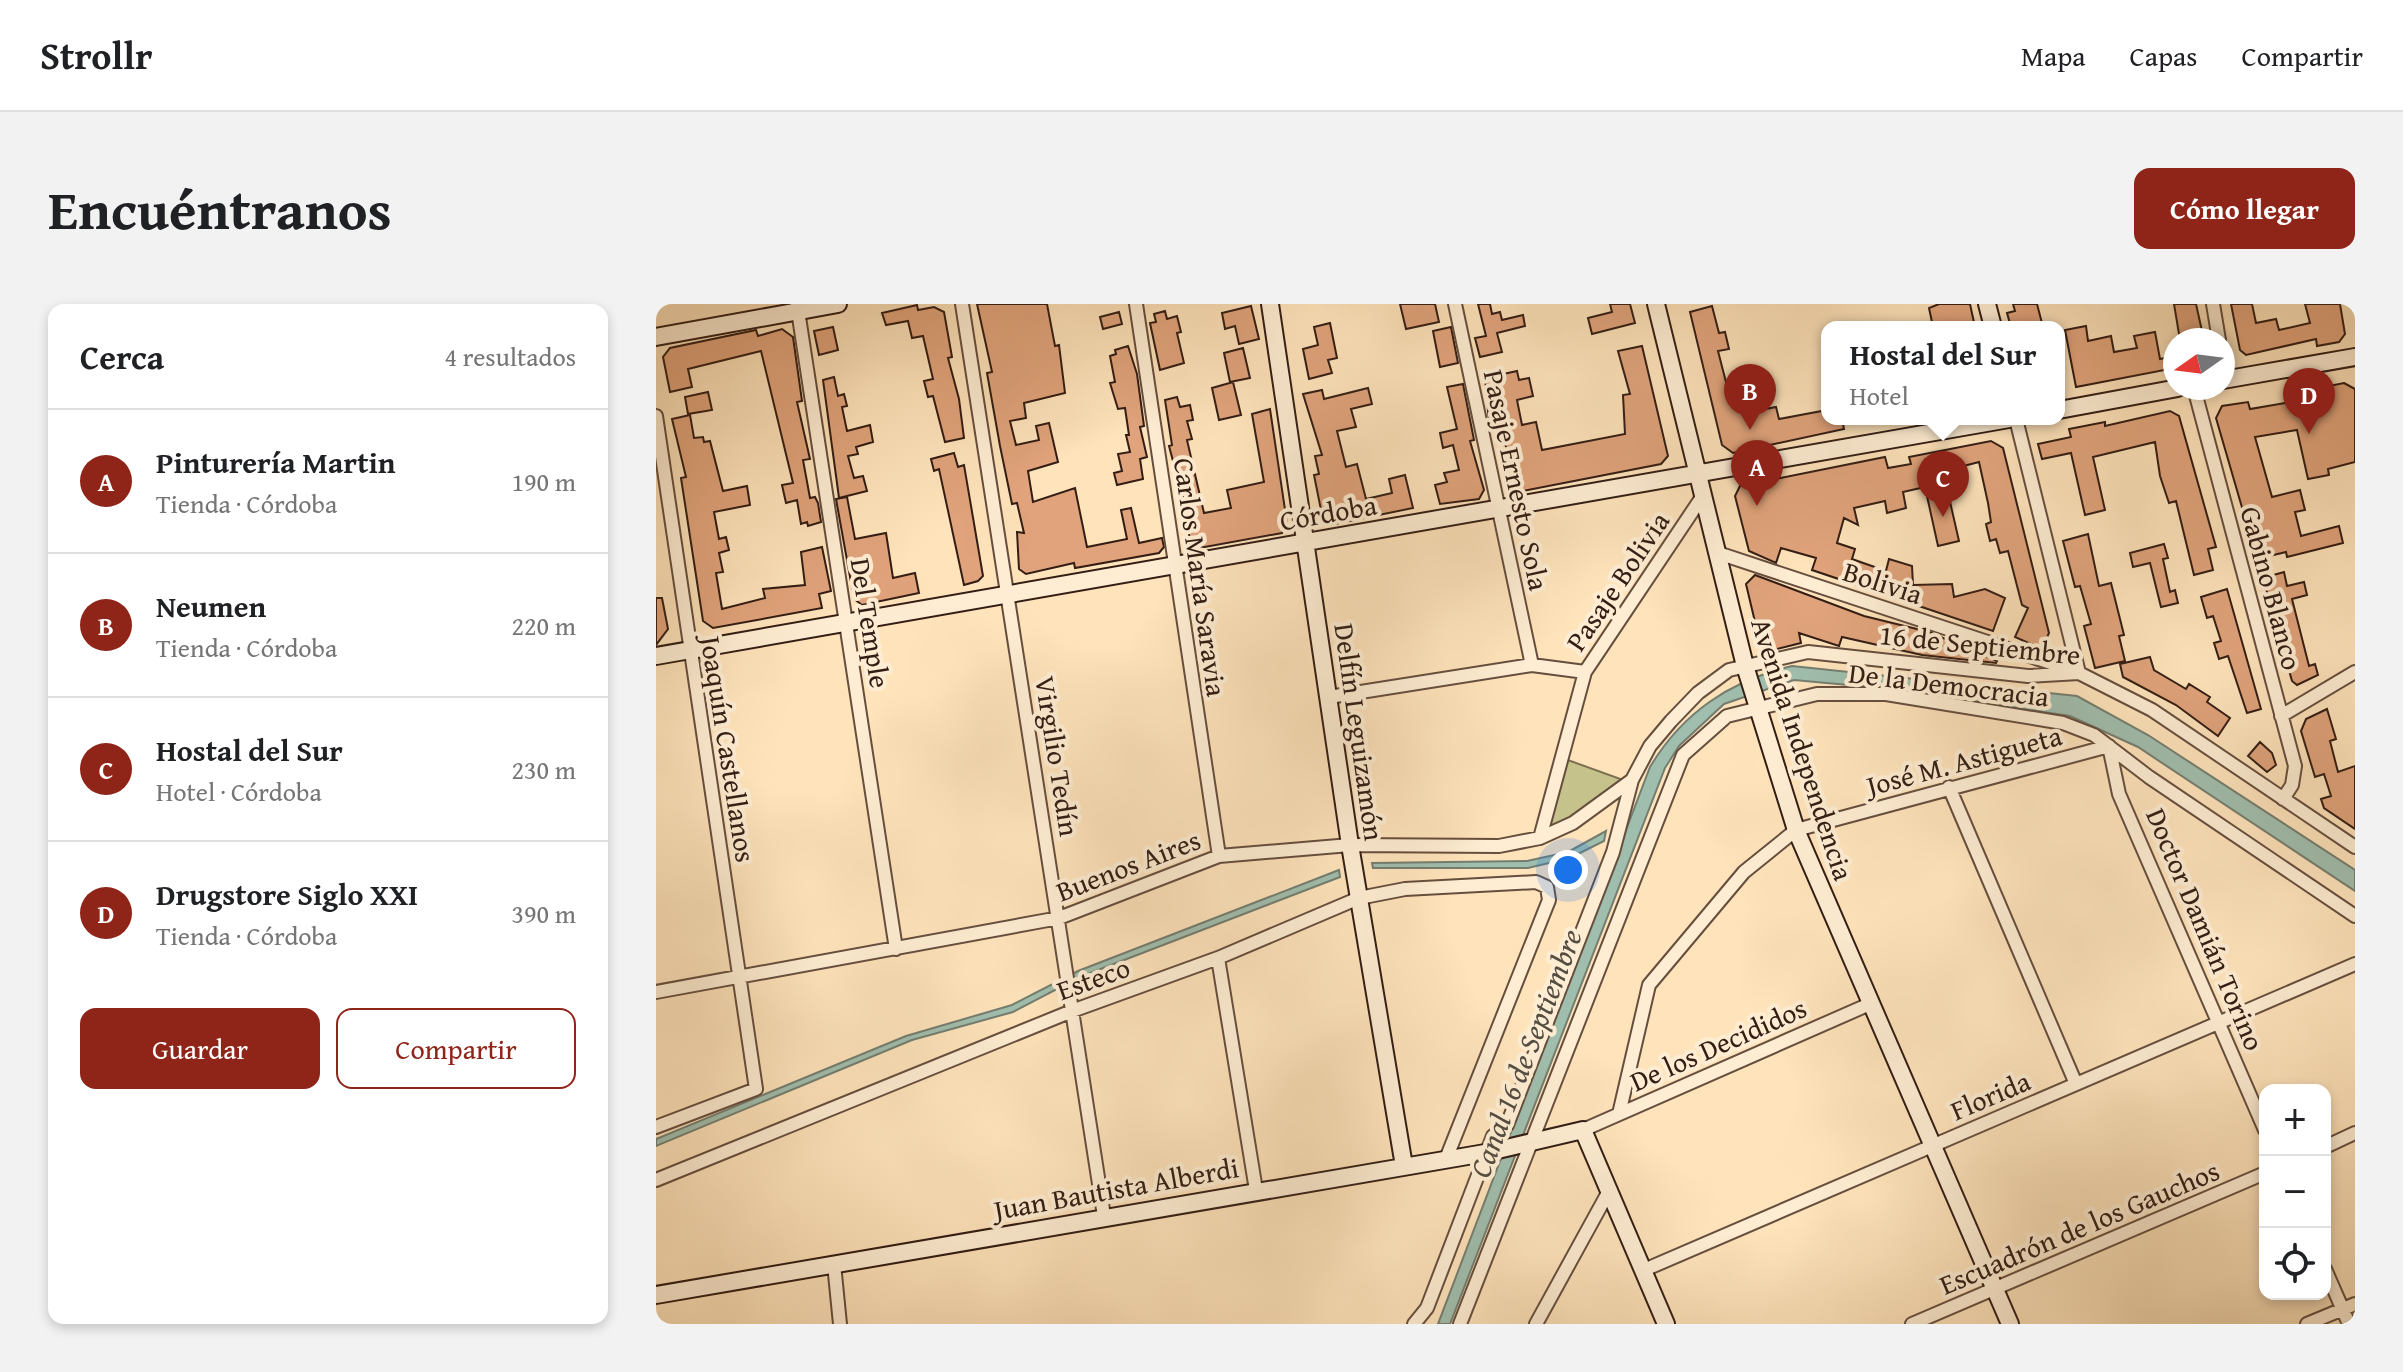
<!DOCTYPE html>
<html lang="es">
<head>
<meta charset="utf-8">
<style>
  :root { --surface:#fff; --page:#f2f2f2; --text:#202124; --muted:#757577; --line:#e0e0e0; --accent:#8f2418 }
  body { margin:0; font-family:"Gentium Book Plus",serif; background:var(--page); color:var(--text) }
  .controls { position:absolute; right:24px; bottom:24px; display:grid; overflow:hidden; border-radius:16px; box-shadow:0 4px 12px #0003 }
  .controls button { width:72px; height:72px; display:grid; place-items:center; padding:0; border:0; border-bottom:2px solid var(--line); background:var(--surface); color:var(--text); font:40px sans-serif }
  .compass { position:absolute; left:1507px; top:24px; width:72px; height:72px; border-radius:50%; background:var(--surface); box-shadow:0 4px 12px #0003; rotate:256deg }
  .you { position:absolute; left:912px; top:566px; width:28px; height:28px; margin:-20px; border:6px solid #fff; border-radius:50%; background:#1a73e8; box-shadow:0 0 0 12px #1a73e833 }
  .badge { display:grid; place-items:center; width:52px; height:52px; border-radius:50%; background:var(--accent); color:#fff; font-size:26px; font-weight:700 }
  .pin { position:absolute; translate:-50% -66px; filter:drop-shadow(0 2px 4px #0008) }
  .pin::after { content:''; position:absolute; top:42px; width:28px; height:24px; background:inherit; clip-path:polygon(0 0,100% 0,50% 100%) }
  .popup { position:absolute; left:1165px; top:17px; width:244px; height:104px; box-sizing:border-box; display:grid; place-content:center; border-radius:16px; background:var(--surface); filter:drop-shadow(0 2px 6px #0005); font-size:26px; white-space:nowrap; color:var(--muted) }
  .popup b { font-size:30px; color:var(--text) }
  .popup::after { content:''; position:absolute; left:50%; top:100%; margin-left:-16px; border:16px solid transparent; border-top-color:var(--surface) }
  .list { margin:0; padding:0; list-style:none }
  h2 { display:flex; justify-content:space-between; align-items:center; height:104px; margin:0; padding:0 32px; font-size:34px }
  h2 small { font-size:26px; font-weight:400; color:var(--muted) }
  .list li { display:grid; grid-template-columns:52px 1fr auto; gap:24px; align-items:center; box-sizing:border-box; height:144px; padding:0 32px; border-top:2px solid var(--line) }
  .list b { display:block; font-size:30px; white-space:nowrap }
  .list p { margin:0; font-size:26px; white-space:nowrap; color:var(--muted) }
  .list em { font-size:26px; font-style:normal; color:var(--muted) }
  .actions { display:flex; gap:16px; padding:24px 32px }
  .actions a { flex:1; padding:18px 0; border:2px solid var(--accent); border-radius:16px; text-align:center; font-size:28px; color:var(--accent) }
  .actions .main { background:var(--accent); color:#fff }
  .icon { flex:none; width:44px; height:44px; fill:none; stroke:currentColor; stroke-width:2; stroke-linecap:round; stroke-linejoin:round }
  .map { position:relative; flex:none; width:1699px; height:1020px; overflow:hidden; border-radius:16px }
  header { display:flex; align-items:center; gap:48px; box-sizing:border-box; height:112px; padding:0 40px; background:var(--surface); border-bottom:2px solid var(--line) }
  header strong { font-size:38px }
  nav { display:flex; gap:44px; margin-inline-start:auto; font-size:28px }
  .intro { display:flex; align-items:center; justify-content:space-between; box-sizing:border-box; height:192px; padding:0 48px }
  h1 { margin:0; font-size:56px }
  .button { padding:20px 36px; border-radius:16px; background:var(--accent); color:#fff; font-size:28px; font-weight:700 }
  main { display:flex; gap:48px; padding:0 48px }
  aside { flex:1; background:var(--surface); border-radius:16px; box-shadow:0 4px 12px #0003 }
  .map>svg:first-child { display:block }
  .green { fill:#c5c28c; stroke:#7c7050; stroke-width:2 }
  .water { fill:#a0beae; stroke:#747e70; stroke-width:2 }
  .building { fill:#e0a37b; stroke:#331d14; stroke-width:2 }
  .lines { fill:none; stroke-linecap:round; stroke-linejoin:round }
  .street-casing { stroke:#664e3e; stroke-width:16 }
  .secondary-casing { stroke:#331d14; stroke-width:20 }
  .street { stroke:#feedd3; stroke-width:12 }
  .secondary { stroke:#feedd3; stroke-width:16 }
  .labels { text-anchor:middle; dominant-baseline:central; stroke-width:8; stroke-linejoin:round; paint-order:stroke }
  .street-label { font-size:28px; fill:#331d14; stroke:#feedd3 }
  .water-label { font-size:30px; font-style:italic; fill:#544d42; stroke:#feedd3 }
</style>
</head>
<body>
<header>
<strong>Strollr</strong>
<nav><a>Mapa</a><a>Capas</a><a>Compartir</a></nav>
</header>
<div class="intro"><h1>Encuéntranos</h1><a class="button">Cómo llegar</a></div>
<main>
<aside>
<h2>Cerca<small>4 resultados</small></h2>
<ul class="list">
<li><span class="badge">A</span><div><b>Pinturería Martin</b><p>Tienda · Córdoba</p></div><em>190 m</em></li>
<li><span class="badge">B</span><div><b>Neumen</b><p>Tienda · Córdoba</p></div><em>220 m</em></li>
<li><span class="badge">C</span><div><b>Hostal del Sur</b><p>Hotel · Córdoba</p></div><em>230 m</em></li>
<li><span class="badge">D</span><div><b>Drugstore Siglo XXI</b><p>Tienda · Córdoba</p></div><em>390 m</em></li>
</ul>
<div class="actions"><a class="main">Guardar</a><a>Compartir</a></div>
</aside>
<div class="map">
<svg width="1699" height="1020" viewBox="0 0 1699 1020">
  <rect width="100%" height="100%" fill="#fee3bb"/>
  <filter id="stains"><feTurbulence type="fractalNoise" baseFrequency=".0025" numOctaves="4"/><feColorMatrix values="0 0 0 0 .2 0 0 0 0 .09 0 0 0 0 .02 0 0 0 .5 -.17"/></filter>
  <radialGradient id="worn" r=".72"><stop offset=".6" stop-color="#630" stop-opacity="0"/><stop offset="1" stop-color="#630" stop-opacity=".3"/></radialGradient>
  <path class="green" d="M909,455L970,477L916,516L888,528Z"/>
  <path class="water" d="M1136,362L1421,392L1492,431L1699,566V587L1482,443L1414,412L1225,384L1138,376L1068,400L1023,442L1009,464L794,1020H782L994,463C1027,408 1074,377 1136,362Z
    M950,527L948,537L914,554L872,564H717L716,559L871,557L912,548Z
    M683,566L684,573L424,673L357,708L256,736L0,842V835L250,732L356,701L422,667Z"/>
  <path class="building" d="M321,0H391L399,42L403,41L409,89L368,99L370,114L354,117L360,141L383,136L380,122L393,119L402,158L372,167L377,198L419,184L431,243L471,235L465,206L475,204L483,239L506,234L508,243L503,249L419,264L418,259L370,270L363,265L361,228L368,229L361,199L356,200L344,142L331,69L336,68Z
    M744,0H779L783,18L750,25Z
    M822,0H834L836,10L844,8L846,16L867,11L869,22L841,29L846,48L824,53L819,34L830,32Z
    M954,0H974L979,19L936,30L932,14L956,8Z
    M1283,0H1314L1319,23H1277L1273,4Z
    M1357,0H1381L1387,23H1355L1351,9L1359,7Z
    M1518,0H1540L1548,36H1524Z
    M1575,0H1596L1600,19L1620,15L1623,26L1654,19L1649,0H1684L1689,30L1683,38L1661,42L1660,35L1590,51L1584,46Z
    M261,1L262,6L278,3L288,8L296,53L292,54L303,95L308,134L289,138L277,92L272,93L268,77L277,75L267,32L256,34L252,17L230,21L226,9Z
    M595,2L603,35L583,40L579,22L569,25L566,9Z
    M1056,2L1063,29L1069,28L1073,45L1062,47L1072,86L1092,81L1099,107L1120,103L1123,115L1171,106V115H1186L1188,125L1077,149L1066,141L1034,8Z
    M509,7L511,15L521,12L525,28L521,29L528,59L504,66L494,19L500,18L498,10Z
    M463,8L466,20L447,25L444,13Z
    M674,19L681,54L672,56L676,69L653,75L647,45L662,41L658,23Z
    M1430,22L1432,37L1455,32L1458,48L1481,44L1478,32L1499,28L1504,55L1519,52V64L1420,83L1409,26Z
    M177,23L182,46L163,51L158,27Z
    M795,23L802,59L784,63L777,27Z
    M126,25L137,33L146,97L141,98L154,155L147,156L154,194L159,193L162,199L165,218L152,222L151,218L145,220L141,196L130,199L126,181L137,179L105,47L32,65L36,83L14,88L7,53L14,44L100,26L102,32Z
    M472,42L481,70L488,122L484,123L491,153L484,155L487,175L461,181L458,169L466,167L462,150L474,148L470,131H473L469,104L462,105L454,79L459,78L454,52L460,50L459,46Z
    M986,42L1012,152L1005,160L857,189L851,184L845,154L852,153L848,133L844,116L833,117L829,74L861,67L863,76L873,74L877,92L861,96L866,121L880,118L886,146L969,130L967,91L974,90L962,47Z
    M587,44L594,74L574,78L568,49Z
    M178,73L182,92L188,90L191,102L186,103L191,127L214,121L217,138L200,143L202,150L192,152L198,174L207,172L211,187L183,194L167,76Z
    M577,78L585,111L563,116L556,84Z
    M1688,79L1699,85V158L1672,165L1673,171L1652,175L1641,126L1599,133L1616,193L1644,186L1649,206L1639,208L1645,232L1683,222L1687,239L1631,253L1630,248L1601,255L1560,114L1566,102L1592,98L1594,105L1635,98L1633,90Z
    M807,80L818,136L814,137L828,186L823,195L784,200L779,181L791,178L788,169L803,166L797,141L787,144L784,129L801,125L791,83Z
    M712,84L716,100L695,105L700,123L681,127L690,163L701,160L710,195L736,189L733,175L749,171L757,204L674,221L667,216L658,171L663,170L659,152L666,151L647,90L666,86L668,95Z
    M52,88L56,106L32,110L29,93Z
    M521,93L524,103L534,101L537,116L531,117L536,135L531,136L548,209L575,204L571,186L608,178L596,110L614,105L631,219L626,229L538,245L528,234L533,233V219L521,156L517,157L513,142L516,141L509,96Z
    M1514,107L1523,112L1560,243L1552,245L1557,266L1538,271L1520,197L1513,199L1504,172L1499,138L1437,153L1449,206L1429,211L1415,149L1386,155L1382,140L1415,133L1413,125L1449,118V122Z
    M34,111L38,134L47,133L48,138L54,137L67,187L91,182L94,201L58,208L63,235L70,233L73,246L63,249L67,268L60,269L66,305L109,294L107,285L149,281L145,248L166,243L175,287L163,290L166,304L57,324L47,317L25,174L30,173L16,115Z
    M1335,137L1347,144L1393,329L1386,345L1359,333L1372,304L1366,301L1352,247L1344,249L1340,235L1334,237L1330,220L1335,218L1332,199L1323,158L1300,164L1305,186L1292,189L1303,237L1282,242L1269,183L1247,188L1250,204L1231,209L1229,197L1198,204L1202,221L1188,214L1181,239L1199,245L1196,255L1230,267L1233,255L1256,262L1257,281L1296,280L1298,293L1329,285L1349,294L1337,327L1156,266L1160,254L1125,244L1120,259L1093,247L1079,192L1084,182L1229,153L1232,164L1255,160L1253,153Z
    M298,149L302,163L308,161L327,272L322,277L308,281L283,165L278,167L275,155Z
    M191,193L199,235L230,229L237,274L259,269L263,289L206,301L198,295L180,195Z
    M1432,230L1443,282L1455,279L1468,331L1463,332L1469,357L1439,364L1428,322L1435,320L1424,282L1419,283L1407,237Z
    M1508,240L1512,254L1507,255L1514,288L1519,286L1522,299L1505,303L1494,259L1477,263L1474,249Z
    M1628,268L1631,282L1648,278L1651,291L1636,295L1653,362L1659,360L1662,371L1641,381L1636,377L1607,274Z
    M1099,271L1208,312L1273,328L1341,357L1340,359L1266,351L1186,333L1183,342L1143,329L1145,339L1113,347L1104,339L1090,280Z
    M1571,285L1605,405L1591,409L1572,352L1563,355L1558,339L1565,337L1557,312L1551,314L1545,293Z
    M0,294H6L12,325L0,341Z
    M1494,353L1498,366L1530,385L1533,380L1554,393L1551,398L1574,414L1562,432L1520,401L1467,373L1464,360Z
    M1671,405L1680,435L1674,437L1682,468L1699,462V525L1668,504L1665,495L1675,492L1668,470L1659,473L1645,427L1650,415Z
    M1604,438L1616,449L1620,461L1611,468L1592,452Z"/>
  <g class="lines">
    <defs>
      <path id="street" d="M141,0L240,645
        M306,0L448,912
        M480,0L563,552
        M799,0L876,361
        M1557,0L1563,36
        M1567,56L1571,75
        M1538,84L1639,462L1636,481L1627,495
        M0,112L100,785L0,823
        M1360,115L1423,369
        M1062,249L1416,366
        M673,393L876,361L929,368
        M1625,412L1699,368
        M1293,483L1420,780
        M884,534L929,368L1048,190
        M562,654L600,886
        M0,688L403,614L563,552L694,541L843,542L884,534L917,519L976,476L994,442L1015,417L1042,389L1073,366L1152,348L1372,372L1423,369L1496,406L1699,543
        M963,810L993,681L1088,568L1140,526L1453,442L1463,490L1609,826
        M927,826L1216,699
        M1669,843L1699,829
        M0,876L416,707L562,654L703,594L749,585L880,578L891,583L893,596L790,855
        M178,960L184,1020
        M1669,965L1693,1020
        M988,966L1699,660
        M758,1020L771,1004L837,832L851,821L957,548L976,476
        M804,1020L1027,451L1071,412L1161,390H1230L1407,419L1438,431L1493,473L1699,612
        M880,1020L953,887
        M1256,1020L1609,869
        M1651,1020L1699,1000"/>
      <path id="secondary" d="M614,0L694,541L748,862
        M1000,0L1089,362L1140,526L1354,1020
        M1331,0L1337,23
        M0,33L182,0
        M1567,76L1699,53
        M1403,106L1522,84
        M0,352L1353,115
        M0,991L829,849L927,826L1010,1020"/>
    </defs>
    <use href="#street" class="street-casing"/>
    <use href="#secondary" class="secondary-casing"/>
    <use href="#street" class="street"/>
    <use href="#secondary" class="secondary"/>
  </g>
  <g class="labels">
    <g class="street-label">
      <text transform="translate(861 176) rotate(78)">Pasaje Ernesto Sola</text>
      <text transform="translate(672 208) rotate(-10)">Córdoba</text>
      <text transform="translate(545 273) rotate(82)">Carlos María Saravia</text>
      <text transform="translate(961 277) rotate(-56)">Pasaje Bolivia</text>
      <text transform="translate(1227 278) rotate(18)">Bolivia</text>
      <text transform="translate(1616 284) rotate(75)">Gabino Blanco</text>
      <text transform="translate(215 319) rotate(81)">Del Temple</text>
      <text transform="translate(1324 340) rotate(6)">16 de Septiembre</text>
      <text transform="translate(1293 380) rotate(7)">De la Democracia</text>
      <text transform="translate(704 428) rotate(82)">Delfín Leguizamón</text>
      <text transform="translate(73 445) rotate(81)">Joaquín Castellanos</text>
      <text transform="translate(1147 445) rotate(72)">Avenida Independencia</text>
      <text transform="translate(402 452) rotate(81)">Virgilio Tedín</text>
      <text transform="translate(1308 456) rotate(-15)">José M. Astigueta</text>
      <text transform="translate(472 561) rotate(-21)">Buenos Aires</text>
      <text transform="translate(1550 625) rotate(67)">Doctor Damián Torino</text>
      <text transform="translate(437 674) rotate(-20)">Esteco</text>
      <text transform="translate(1062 740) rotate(-24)">De los Decididos</text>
      <text transform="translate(1334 791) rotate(-23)">Florida</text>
      <text transform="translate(460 884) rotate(-10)">Juan Bautista Alberdi</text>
      <text transform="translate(1423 923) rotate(-23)">Escuadrón de los Gauchos</text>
    </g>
    <g class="water-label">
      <text transform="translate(869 749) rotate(-69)">Canal 16 de Septiembre</text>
    </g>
  </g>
  <rect width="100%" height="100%" filter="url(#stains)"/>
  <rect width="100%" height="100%" fill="url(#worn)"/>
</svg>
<div class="controls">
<button>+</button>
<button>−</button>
<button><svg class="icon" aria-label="locate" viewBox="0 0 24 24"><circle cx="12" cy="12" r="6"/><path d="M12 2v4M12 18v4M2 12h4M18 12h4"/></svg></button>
</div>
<svg class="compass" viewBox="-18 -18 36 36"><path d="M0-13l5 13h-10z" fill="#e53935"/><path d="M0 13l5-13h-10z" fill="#757577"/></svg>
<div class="you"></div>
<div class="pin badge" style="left:1101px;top:202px">A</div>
<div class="pin badge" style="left:1094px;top:126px">B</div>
<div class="pin badge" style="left:1287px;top:213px">C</div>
<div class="popup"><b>Hostal del Sur</b>Hotel</div>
<div class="pin badge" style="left:1653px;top:130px">D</div>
</div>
</main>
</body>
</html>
